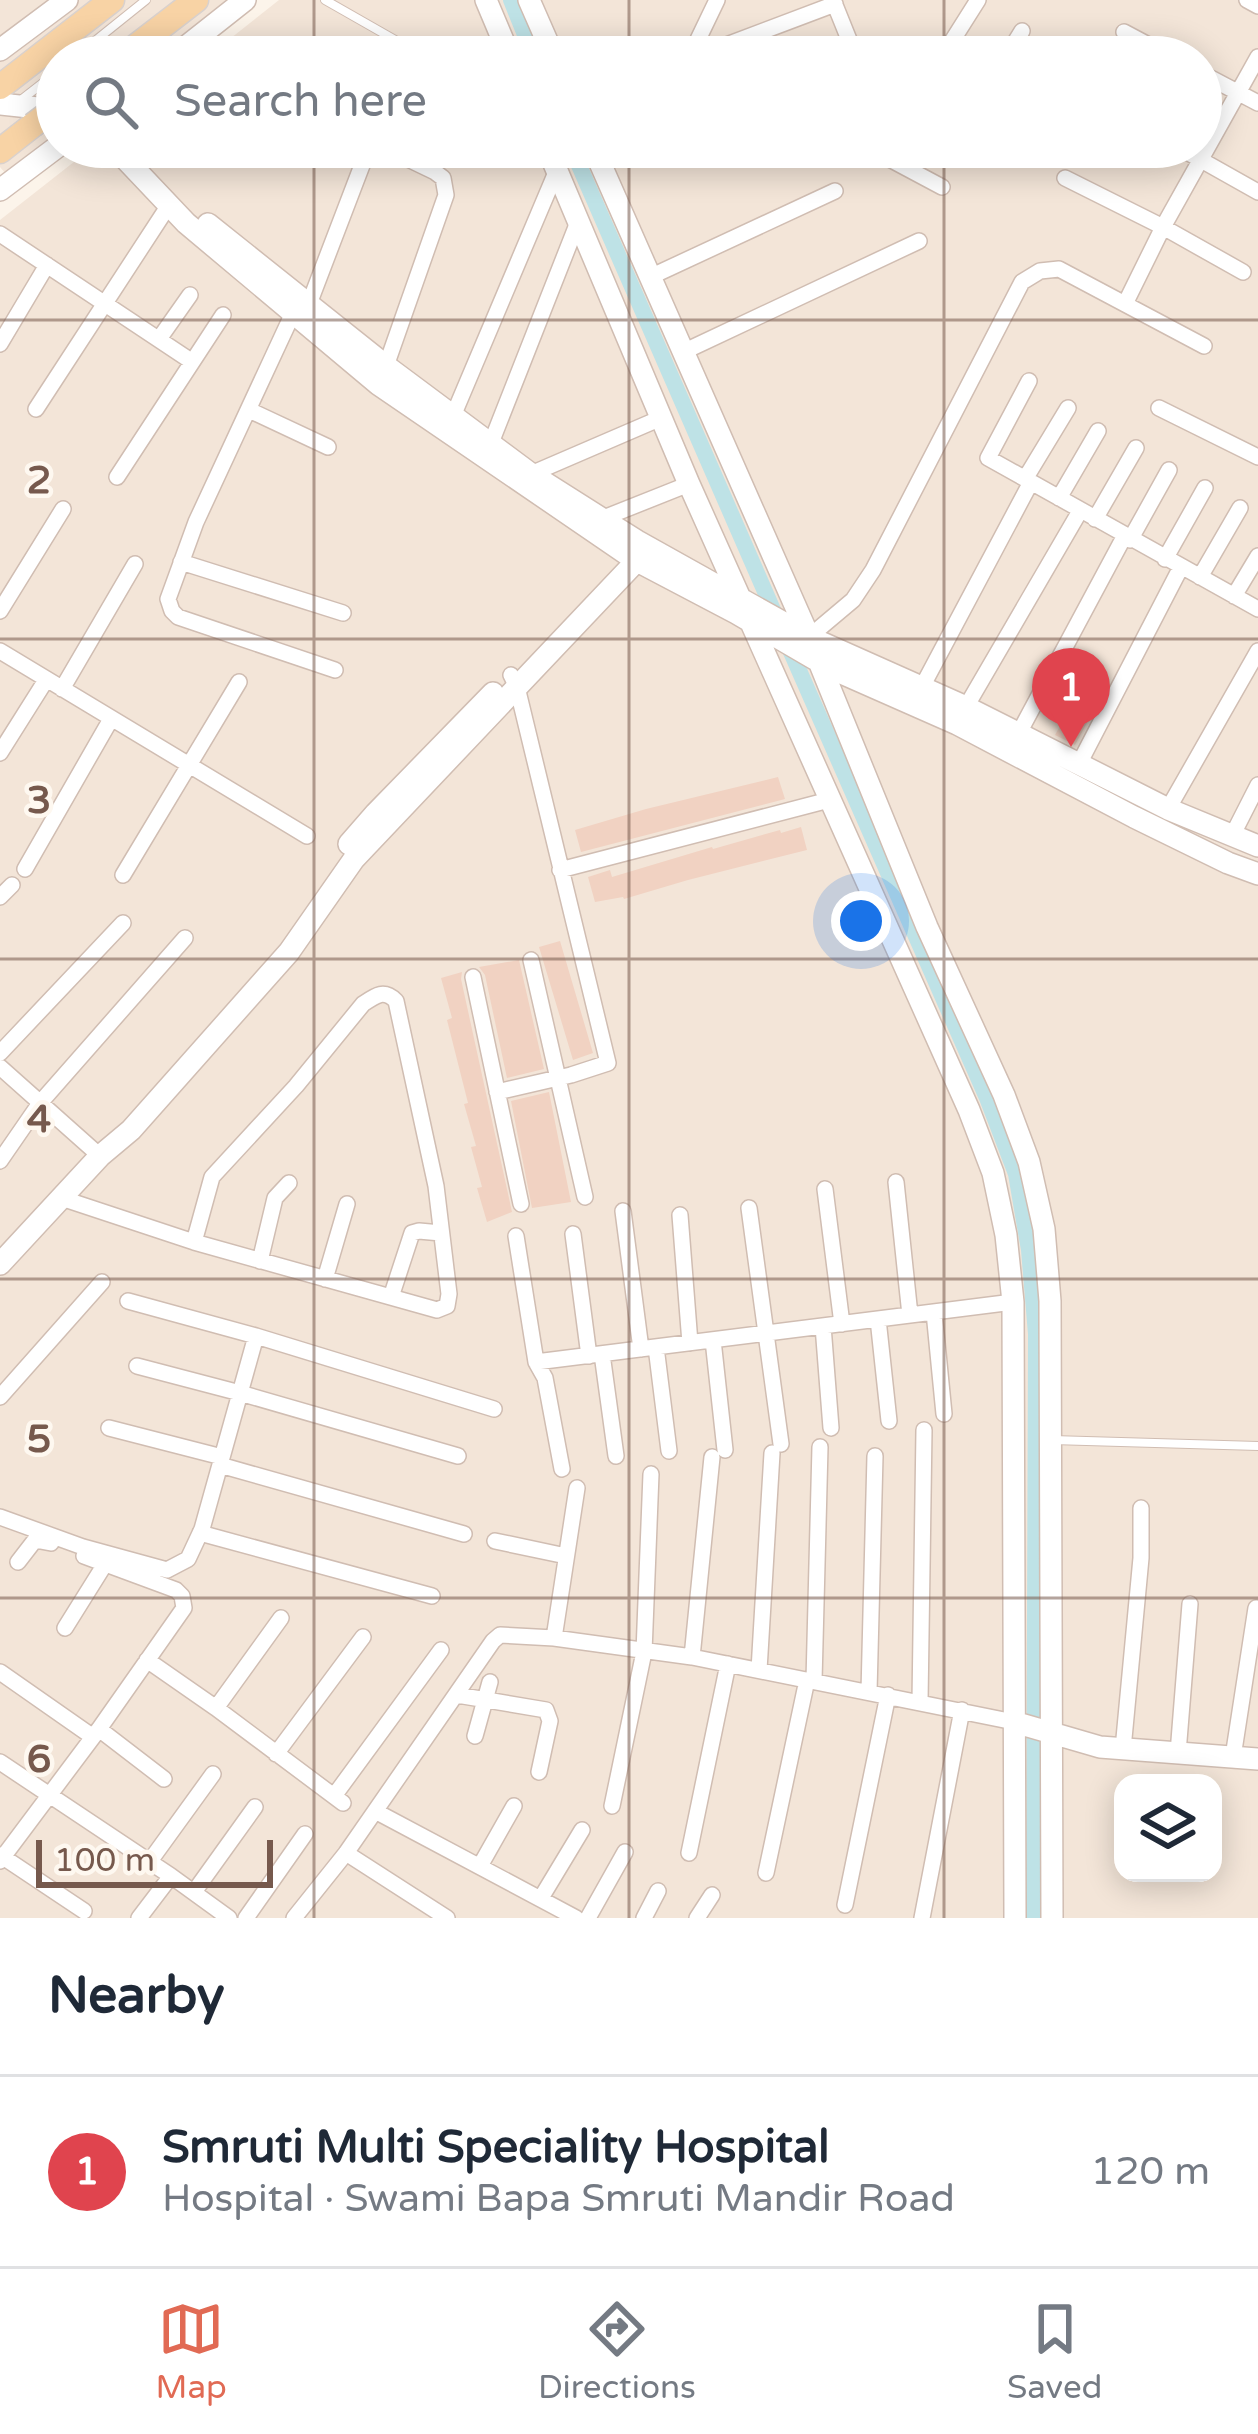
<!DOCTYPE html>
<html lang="en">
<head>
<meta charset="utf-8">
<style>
  :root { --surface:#fff; --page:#f2f2f3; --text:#1f2937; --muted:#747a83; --line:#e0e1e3; --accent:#e16a54 }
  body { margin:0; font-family:"Varela Round",sans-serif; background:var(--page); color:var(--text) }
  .controls { position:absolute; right:36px; bottom:36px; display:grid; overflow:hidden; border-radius:24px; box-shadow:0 6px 30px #0003 }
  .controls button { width:108px; height:108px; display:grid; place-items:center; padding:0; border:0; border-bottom:3px solid var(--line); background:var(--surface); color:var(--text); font:60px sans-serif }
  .scale { position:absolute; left:36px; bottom:30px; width:237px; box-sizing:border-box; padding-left:12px; border:6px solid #76594d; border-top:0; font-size:33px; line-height:42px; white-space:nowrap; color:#76594d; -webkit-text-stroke:9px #fef8f0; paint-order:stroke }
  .you { position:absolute; left:861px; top:921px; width:42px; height:42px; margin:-30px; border:9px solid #fff; border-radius:50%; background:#1a73e8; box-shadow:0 0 0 18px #1a73e833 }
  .badge { display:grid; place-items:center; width:78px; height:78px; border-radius:50%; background:var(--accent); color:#fff; font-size:39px; font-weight:700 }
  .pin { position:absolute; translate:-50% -99px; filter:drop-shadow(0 3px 6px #0008) }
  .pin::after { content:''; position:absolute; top:63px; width:42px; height:36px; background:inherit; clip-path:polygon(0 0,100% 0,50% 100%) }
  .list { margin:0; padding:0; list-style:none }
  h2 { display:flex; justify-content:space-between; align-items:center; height:156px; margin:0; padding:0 48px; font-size:51px }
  h2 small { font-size:39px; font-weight:400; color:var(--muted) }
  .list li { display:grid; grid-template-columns:78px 1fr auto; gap:36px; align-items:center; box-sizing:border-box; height:192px; padding:0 48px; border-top:3px solid var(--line) }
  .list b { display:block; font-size:45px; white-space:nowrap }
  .list p { margin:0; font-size:39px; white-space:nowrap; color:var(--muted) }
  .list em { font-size:39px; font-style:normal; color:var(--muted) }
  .icon { flex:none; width:66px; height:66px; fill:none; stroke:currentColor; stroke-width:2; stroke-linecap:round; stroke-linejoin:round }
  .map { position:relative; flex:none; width:1258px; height:1918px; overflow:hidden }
  .search { position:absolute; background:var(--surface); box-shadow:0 6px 30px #0003; left:36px; right:36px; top:36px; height:132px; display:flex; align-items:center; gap:30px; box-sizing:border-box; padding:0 42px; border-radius:66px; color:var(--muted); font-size:45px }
  .sheet { height:348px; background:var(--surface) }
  nav { display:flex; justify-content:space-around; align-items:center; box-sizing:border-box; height:168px; border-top:3px solid var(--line); background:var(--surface); font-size:33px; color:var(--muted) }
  nav a { display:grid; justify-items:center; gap:6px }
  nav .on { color:var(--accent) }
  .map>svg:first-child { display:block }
  .residential { fill:#f3e5d8; fill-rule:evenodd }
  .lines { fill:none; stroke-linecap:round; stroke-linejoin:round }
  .canal { stroke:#bee2e6; stroke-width:16 }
  .building { fill:#f1d2c2 }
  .service-casing { stroke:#d0bdb2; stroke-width:10 }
  .minor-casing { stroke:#d0bdb2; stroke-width:18 }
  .tertiary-casing { stroke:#d0bdb2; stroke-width:24 }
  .primary-casing { stroke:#d9d1cd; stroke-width:27 }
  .service { stroke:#fff; stroke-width:8 }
  .minor { stroke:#fff; stroke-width:15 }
  .tertiary { stroke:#fff; stroke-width:21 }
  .primary { stroke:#f8d3a5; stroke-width:24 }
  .primary-bridge-casing { stroke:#d9d1cd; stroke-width:27; stroke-linecap:butt }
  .primary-bridge { stroke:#f8d3a5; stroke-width:24 }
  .grid { fill:none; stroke:#76594d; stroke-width:3; stroke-opacity:0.55 }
  .grid-label { font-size:39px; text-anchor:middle; font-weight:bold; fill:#76594d; stroke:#fef8f0; stroke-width:9; stroke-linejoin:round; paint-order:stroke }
</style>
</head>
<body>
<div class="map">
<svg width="1258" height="1918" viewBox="0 0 1258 1918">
  <rect width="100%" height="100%" fill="#fcf4ea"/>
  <path class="residential" d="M0,0H244L173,57H57V147L12,181L0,167Z
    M279,0H1258V1918H0V220L93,147H1201V57H207ZM1123,1783H1213V1873H1123Z"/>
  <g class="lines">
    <path class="canal" d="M511,0L534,57
      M571,147L777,619
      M787,643L987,1098L1016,1174L1029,1250L1036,1334L1034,1918"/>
  </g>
  <path class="building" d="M1077,696L1096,706L1075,745L1055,735Z
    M778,777L785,799L581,852L575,830L646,809Z
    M801,827L807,850L688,880L624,899L623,897L595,902L588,877L610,870L612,877L712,847L713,849L780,830L781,833Z
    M560,941L593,1053L573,1060L539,947Z
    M519,960L544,1069L507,1078L485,975L479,967Z
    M462,972L461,979L512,1212L487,1222L477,1188L482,1187L471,1147L476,1146L464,1104L468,1103L447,1020L452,1018L441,978Z
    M549,1092L571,1202L532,1208L511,1101Z"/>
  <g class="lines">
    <defs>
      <path id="service" d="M325,0L425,57
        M75,57L146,0
        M21,100L57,72
        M1052,1440L1258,1446"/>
      <path id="minor" d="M833,0L856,57
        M1247,0L1258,6
        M1124,32L1171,57
        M693,50L717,0
        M690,57L693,50L708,52L835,4
        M942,57L978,0
        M1006,57L1022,31
        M1201,73L1258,103
        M383,147L435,172L443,178L446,195L386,366
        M1178,147L1258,192
        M882,155L942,187
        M1065,178L1163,227L1243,272
        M0,234L191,361
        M650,277L835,191
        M309,304L369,147
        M1125,304L1163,227L1258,57
        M293,313L196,522L168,599L172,611L178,617L335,670
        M159,339L190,295
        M0,344L47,265
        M683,352L919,241
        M1029,381L988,458L1258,609
        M1159,408L1258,457
        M36,409L169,205
        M249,410L328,447
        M453,416L557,170
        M491,443L578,222
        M531,474L661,418
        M117,477L223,315
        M1025,479L1068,408
        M1059,498L1098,431
        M601,519L689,484
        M1095,519L1136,448
        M1130,540L1169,470
        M1165,559L1205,488
        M181,562L343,613
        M1200,577L1240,508
        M1234,596L1258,556
        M0,611L63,509
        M809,637L853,600L873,570L1022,282L1040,271L1059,269L1204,346
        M0,651L307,836
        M922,687L1031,482
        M62,689L135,564
        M966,707L1080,511
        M1019,733L1124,537
        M0,753L46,680
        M1079,764L1181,567
        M1168,809L1258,651
        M1232,836L1258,785
        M25,869L111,719
        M560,870L829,800
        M123,875L239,682
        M0,897L12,885
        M531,960L585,1197
        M473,977L521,1204
        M0,1053L123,923
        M0,1067L100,1156
        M497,1092L571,1075L608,1063L517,687L511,675
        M0,1161L40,1103L185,938
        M896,1182L910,1315
        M825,1189L842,1324
        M61,1198L194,1242L437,1310L447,1306L449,1294L436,1186L396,1001C384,989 376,995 363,1004L296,1086L212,1177L194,1242
        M749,1208L781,1444
        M623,1211L641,1349
        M680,1215L690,1343
        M573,1234L589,1356
        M516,1236L536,1362L545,1378L562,1469
        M260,1261L275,1198L289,1183
        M325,1279L347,1204
        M391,1297L412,1233L419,1231L441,1233
        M128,1301L256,1336
        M934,1312L944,1414
        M878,1319L889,1421
        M823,1326L831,1428
        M713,1340L725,1450
        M656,1347L669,1451
        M602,1354L616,1456
        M536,1362L1013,1302
        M137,1366L240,1393L458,1456
        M0,1397L102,1282
        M109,1428L222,1457
        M220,1465L464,1534
        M0,1517L83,1547L167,1570L188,1559L202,1529L256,1336L494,1409
        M200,1533L432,1596
        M495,1541L566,1556
        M18,1562L35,1540L51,1543
        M65,1628L105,1564
        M554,1638L577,1488
        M692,1657L712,1457
        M147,1660L216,1708L343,1803
        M759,1670L772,1453
        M0,1672L93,1737
        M814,1681L820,1447
        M869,1692L875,1456
        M457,1695L546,1710L550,1721L539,1772
        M920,1702L924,1430
        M216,1708L281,1618
        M99,1729L164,1779
        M475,1736L490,1682
        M1123,1749L1141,1558V1508
        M1178,1753L1190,1604
        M276,1754L363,1637
        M1233,1757L1256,1608
        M0,1762L171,1876L229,1918
        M334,1796L441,1650
        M612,1806L644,1652L651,1474
        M375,1811L576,1918
        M346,1853L447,1918
        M689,1853L728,1664
        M0,1855L84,1911
        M0,1861L99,1729L184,1608L182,1596L176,1590L84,1556
        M150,1861L213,1774
        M480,1866L514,1806
        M766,1873L807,1680
        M194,1892L255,1807
        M541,1898L582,1830
        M845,1905L888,1695
        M139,1918L171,1876
        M246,1918L305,1834
        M294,1918L346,1853L493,1641L500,1635L554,1638L692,1657L1014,1722
        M588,1918L625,1852
        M644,1918L658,1891
        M697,1918L712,1895
        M922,1918L962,1710"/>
      <path id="tertiary" d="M486,0L510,57
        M529,0L554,57
        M0,50L67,0
        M173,57L245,0
        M0,104L57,110
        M114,147L186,223L378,384L637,561L736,613L830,668L957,724L1134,817L1228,863L1258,874
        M547,147L689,484L969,1110L993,1173L1006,1235L1013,1302L1015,1918
        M593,147L809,637L927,927L1004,1095L1029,1162L1044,1229L1050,1301L1052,1918
        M0,190L57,147
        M208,224L386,366L531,474L637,541L809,637L966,707L1168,809L1258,846
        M349,844L376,813L493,693
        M0,1264L100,1156L131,1130L289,952L354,859L644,553
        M1014,1722L1100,1747L1258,1759"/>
      <path id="primary" d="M122,57L196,0
        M0,87L112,0
        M0,151L33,125"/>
    </defs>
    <use href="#service" class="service-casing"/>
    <use href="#minor" class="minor-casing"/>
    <use href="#tertiary" class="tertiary-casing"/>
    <use href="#primary" class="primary-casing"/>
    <use href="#service" class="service"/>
    <use href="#minor" class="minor"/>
    <use href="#tertiary" class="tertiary"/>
    <use href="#primary" class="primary"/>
    <defs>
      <path id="primary-bridge" d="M33,125L57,107"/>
    </defs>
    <use href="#primary-bridge" class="primary-bridge-casing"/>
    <use href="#primary-bridge" class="primary-bridge"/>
  </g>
  <path class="grid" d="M314,0V57M629,0V57M944,0V57M314,147V1918M629,147V1918M944,147V1918M0,320H1258M0,639H1258M0,959H1258M0,1279H1258M0,1598H1258"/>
  <g class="grid-label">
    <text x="39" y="493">2</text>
    <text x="39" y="813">3</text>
    <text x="39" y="1132">4</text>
    <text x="39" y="1452">5</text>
    <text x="39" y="1772">6</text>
  </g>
</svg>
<div class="controls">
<button><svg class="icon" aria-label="layers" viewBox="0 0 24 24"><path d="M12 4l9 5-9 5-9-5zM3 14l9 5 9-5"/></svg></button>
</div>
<div class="scale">100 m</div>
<div class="you"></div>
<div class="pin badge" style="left:1071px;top:747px;background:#e0444e">1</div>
<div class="search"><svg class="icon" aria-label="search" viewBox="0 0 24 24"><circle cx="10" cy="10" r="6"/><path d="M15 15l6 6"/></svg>Search here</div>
</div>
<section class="sheet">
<h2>Nearby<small></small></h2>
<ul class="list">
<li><span class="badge" style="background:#e0444e">1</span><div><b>Smruti Multi Speciality Hospital</b><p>Hospital · Swami Bapa Smruti Mandir Road</p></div><em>120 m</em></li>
</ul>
</section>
<nav>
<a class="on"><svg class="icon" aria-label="map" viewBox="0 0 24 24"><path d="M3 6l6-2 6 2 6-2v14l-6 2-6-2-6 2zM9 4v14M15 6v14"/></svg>Map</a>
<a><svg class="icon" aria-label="directions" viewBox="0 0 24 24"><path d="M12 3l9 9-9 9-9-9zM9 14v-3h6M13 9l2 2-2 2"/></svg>Directions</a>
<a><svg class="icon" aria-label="saved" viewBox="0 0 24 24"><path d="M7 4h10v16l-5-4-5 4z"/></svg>Saved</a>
</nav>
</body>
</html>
